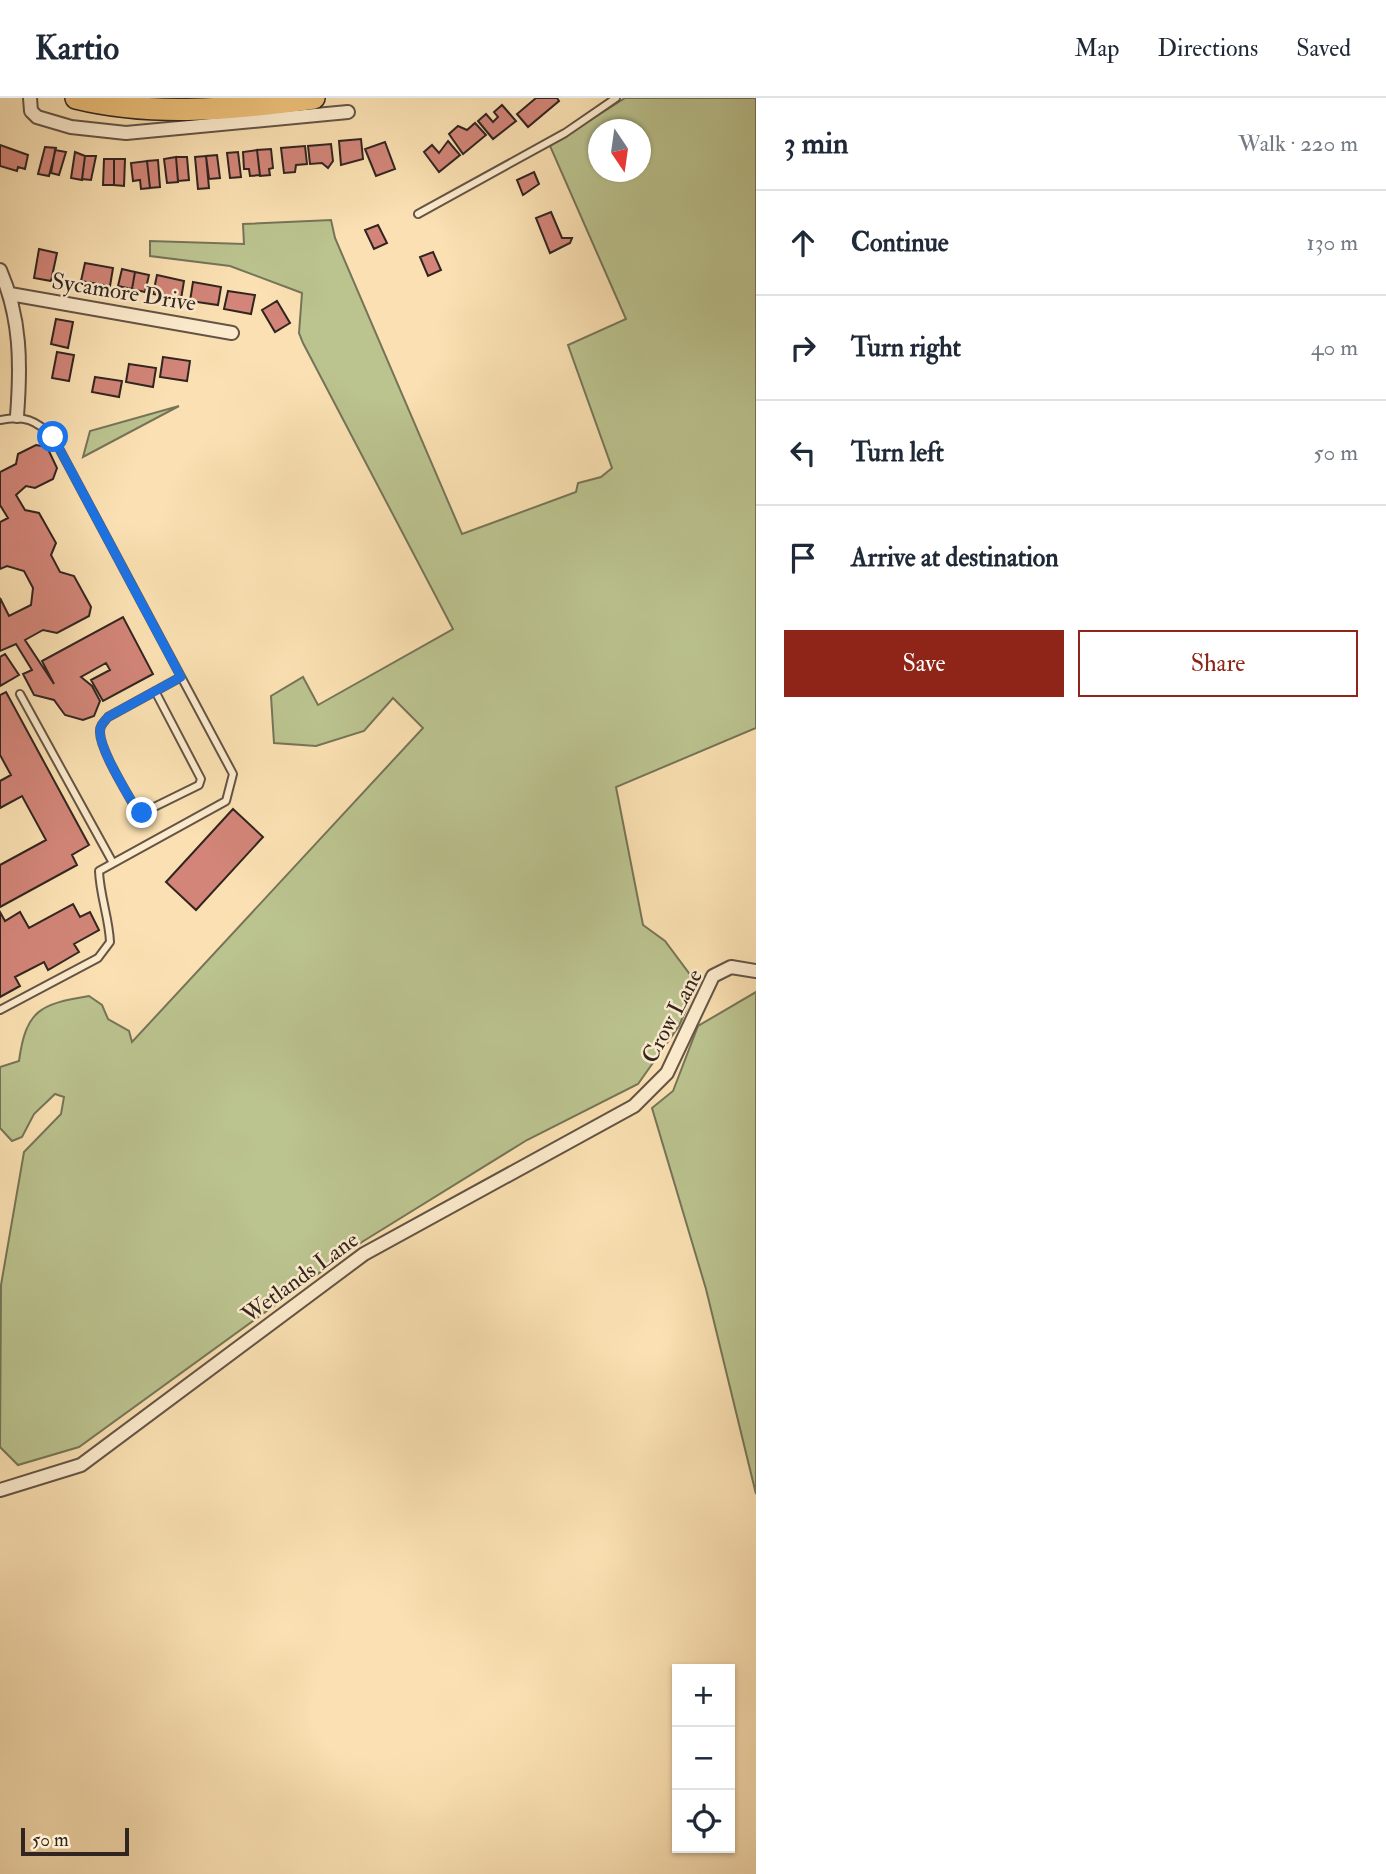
<!DOCTYPE html>
<html lang="en">
<head>
<meta charset="utf-8">
<style>
  :root { --surface:#fff; --page:#f2f2f3; --text:#1f2937; --muted:#747a83; --line:#e0e1e3; --accent:#8f2418 }
  body { margin:0; font-family:"IM FELL Double Pica",serif; background:var(--page); color:var(--text) }
  .controls { position:absolute; right:21px; bottom:21px; display:grid; overflow:hidden; border-radius:0px; box-shadow:0 2px 5px #0004 }
  .controls button { width:63px; height:63px; display:grid; place-items:center; padding:0; border:0; border-bottom:2px solid var(--line); background:var(--surface); color:var(--text); font:35px sans-serif }
  .compass { position:absolute; left:588px; top:21px; width:63px; height:63px; border-radius:50%; background:var(--surface); box-shadow:0 2px 5px #0004; rotate:167deg }
  .scale { position:absolute; left:21px; bottom:18px; width:108px; box-sizing:border-box; padding-left:7px; border:4px solid #322521; border-top:0; font-size:19px; line-height:24px; white-space:nowrap; color:#322521; -webkit-text-stroke:5px #fcebcd; paint-order:stroke }
  .stop { position:absolute; width:21px; height:21px; margin:-16px; border:5px solid #1a73e8; border-radius:50%; background:#fff }
  .stop.end { background:#1a73e8; border-color:#fff; box-shadow:0 2px 7px #0008 }
  .list { margin:0; padding:0; list-style:none }
  h2 { display:flex; justify-content:space-between; align-items:center; height:91px; margin:0; padding:0 28px; font-size:30px }
  h2 small { font-size:23px; font-weight:400; color:var(--muted) }
  .list li { display:grid; grid-template-columns:46px 1fr auto; gap:21px; align-items:center; box-sizing:border-box; height:105px; padding:0 28px; border-top:2px solid var(--line) }
  .list b { display:block; font-size:26px; white-space:nowrap }
  .list em { font-size:23px; font-style:normal; color:var(--muted) }
  .actions { display:flex; gap:14px; padding:21px 28px }
  .actions a { flex:1; padding:16px 0; border:2px solid var(--accent); border-radius:0px; text-align:center; font-size:24px; color:var(--accent) }
  .actions .main { background:var(--accent); color:#fff }
  .icon { flex:none; width:38px; height:38px; fill:none; stroke:currentColor; stroke-width:2; stroke-linecap:round; stroke-linejoin:round }
  .map { position:relative; flex:none; width:756px; height:1776px; overflow:hidden }
  header { display:flex; align-items:center; gap:42px; box-sizing:border-box; height:98px; padding:0 35px; background:var(--surface); border-bottom:2px solid var(--line) }
  header strong { font-size:33px }
  nav { display:flex; gap:38px; margin-inline-start:auto; font-size:24px }
  main { display:flex }
  aside { flex:1; background:var(--surface) }
  .map>svg:first-child { display:block }
  .green { fill:#bbc38f; stroke:#767458; stroke-width:2; fill-rule:evenodd }
  .building { fill:#d28578; stroke:#322521; stroke-width:2 }
  .lines { fill:none; stroke-linecap:round; stroke-linejoin:round }
  .lane-casing { stroke:#645445; stroke-width:10 }
  .street-casing { stroke:#645445; stroke-width:16 }
  .primary-casing { stroke:#322521; stroke-width:24 }
  .lane { stroke:#fcebcd; stroke-width:6 }
  .street { stroke:#fcebcd; stroke-width:12 }
  .primary { stroke:#edc079; stroke-width:21 }
  .route { stroke:#1a73e8; stroke-width:9 }
  .labels { text-anchor:middle; dominant-baseline:central; stroke-width:5; stroke-linejoin:round; paint-order:stroke }
  .street-label { font-size:23px; fill:#322521; stroke:#fcebcd }
</style>
</head>
<body>
<header>
<strong>Kartio</strong>
<nav><a>Map</a><a>Directions</a><a>Saved</a></nav>
</header>
<main>
<div class="map">
<svg width="756" height="1776" viewBox="0 0 756 1776">
  <rect width="100%" height="100%" fill="#fae0b2"/>
  <filter id="stains"><feTurbulence type="fractalNoise" baseFrequency=".00286" numOctaves="4"/><feColorMatrix values="0 0 0 0 .2 0 0 0 0 .09 0 0 0 0 .02 0 0 0 .5 -.17"/></filter>
  <radialGradient id="worn" r=".72"><stop offset=".6" stop-color="#630" stop-opacity="0"/><stop offset="1" stop-color="#630" stop-opacity=".3"/></radialGradient>
  <path class="green" d="M625,0H756V630L616,689L643,827L665,843L697,886L679,928L638,986L527,1042L362,1144L79,1349L18,1367L0,1349L1,1187L24,1054L61,1016L64,999L55,996L34,1016L22,1039L12,1043L0,1030V969L19,963C26,912 40,906 89,898L102,907L108,921L129,933L132,944L423,630L393,600L364,633L316,648L274,645L271,598L303,579L318,607L453,531L303,245L299,235L302,195L230,168L150,158V143L244,146L243,126L331,122L335,140L462,436L576,394L578,385L601,379L612,370L568,247L626,221L550,48ZM598,32H640V74H598Z
    M179,308L83,359L90,333Z
    M756,894V1396L706,1191L652,1010L673,993L698,928Z"/>
  <path class="building" d="M536,0H557L559,3L528,29L517,16Z
    M502,7L516,23L493,41L478,23L486,16L493,24L498,19L494,14Z
    M475,25L486,37L463,56L449,36L458,28L467,32Z
    M361,41L363,61L341,67L339,43Z
    M448,43L460,57L439,74L424,54L432,47L439,55Z
    M385,44L395,71L376,78L365,51Z
    M331,46L333,63L328,70L322,65L310,66L308,48Z
    M0,47L28,57L25,71L18,69L17,73L0,68Z
    M305,48L307,66L296,67L295,74L284,75L281,50Z
    M45,49L56,50L49,78L38,76Z
    M271,51L273,70L269,71L270,77L260,78L257,52Z
    M55,52L66,54L59,77L51,75Z
    M257,52L260,77L250,78L249,71H244L243,54Z
    M75,54L85,58L82,82L71,80Z
    M238,54L241,79L230,80L227,55Z
    M217,57L220,80L209,81L206,58Z
    M85,58H96L91,82L82,81Z
    M206,58L209,90L198,91L195,59Z
    M176,59L178,84L167,85L164,61Z
    M176,59H187L189,82L178,83Z
    M104,61H114V87H103Z
    M114,61H125L124,88L114,87Z
    M158,62L160,89L150,90L147,63Z
    M147,63L150,90L141,91L140,82L133,83L131,65Z
    M534,74L539,86L523,97L517,82Z
    M551,114L562,140H572L570,145L550,155L536,120Z
    M378,127L387,145L374,151L365,132Z
    M39,151L57,155L51,183L34,180Z
    M433,154L441,172L428,178L420,159Z
    M85,165L113,170L110,188L81,183Z
    M122,171L135,174L132,191L118,188Z
    M135,174L149,177L145,194L132,191Z
    M157,177L184,183L181,201L153,196Z
    M193,184L221,189L218,207L190,203Z
    M228,193L255,197L251,216L224,211Z
    M277,203L290,225L275,234L262,212Z
    M56,221L73,224L68,250L51,246Z
    M57,254L74,257L69,283L52,280Z
    M163,259L190,263L187,283L160,279Z
    M129,266L156,270L153,289L126,284Z
    M95,279L122,283L119,299L92,294Z
    M36,347L47,349L57,370L53,381L35,390L26,388L16,397L25,412L39,415L56,445L51,457L60,474L74,478L91,509L89,518L57,535L43,532L25,542L54,586L42,563L123,519L153,576L103,603L91,582L110,572L106,565L81,579L92,588L100,603L94,618L83,622L65,617L54,602L34,597L23,576L32,572L16,546L0,553V500L9,518L31,507L33,490L24,473L7,468L0,471V424L8,420L0,407V374L16,366L18,356Z
    M5,556L19,577L0,588V559Z
    M6,594L89,747L72,757L77,767L0,809V767L46,742L22,698L0,710V683L11,677L0,657V597Z
    M233,711L263,739L196,812L166,784Z
    M73,806L80,819L90,814L99,832L74,846L79,854L48,872L44,864L15,879L20,888L0,899V814L5,823L20,814L29,830Z"/>
  <g class="lines">
    <defs>
      <path id="lane" d="M418,116L565,35L616,0
        M0,322C24,317 36,322 53,339L233,676L226,703L99,773C100,798 109,820 110,844L98,860L0,912
        M155,593L201,681L199,687L142,715L137,713C128,696 99,651 100,633C100,627 104,624 108,619L181,579
        M20,596L113,765"/>
      <path id="street" d="M30,0L31,13L37,19L71,29L126,35L348,14
        M0,172C21,220 21,266 17,318
        M10,196L232,235
        M0,1392L81,1367L364,1156L634,1008L667,975L713,878L731,869L756,873"/>
      <path id="primary" d="M76,0C153,19 237,11 314,0"/>
    </defs>
    <use href="#lane" class="lane-casing"/>
    <use href="#street" class="street-casing"/>
    <use href="#primary" class="primary-casing"/>
    <use href="#lane" class="lane"/>
    <use href="#street" class="street"/>
    <use href="#primary" class="primary"/>
  </g>
  <g class="lines">
    <path class="route" d="M53,339L181,579L108,619C104,624 100,627 100,633C99,651 128,696 137,713L142,715"/>
  </g>
  <g class="labels">
    <g class="street-label">
      <text transform="translate(124 194) rotate(9)">Sycamore Drive</text>
      <text transform="translate(672 918) rotate(-62)">Crow Lane</text>
      <text transform="translate(300 1179) rotate(-36)">Wetlands Lane</text>
    </g>
  </g>
  <rect width="100%" height="100%" filter="url(#stains)"/>
  <rect width="100%" height="100%" fill="url(#worn)"/>
</svg>
<div class="controls">
<button>+</button>
<button>−</button>
<button><svg class="icon" aria-label="locate" viewBox="0 0 24 24"><circle cx="12" cy="12" r="6"/><path d="M12 2v4M12 18v4M2 12h4M18 12h4"/></svg></button>
</div>
<svg class="compass" viewBox="-18 -18 36 36"><path d="M0-13l5 13h-10z" fill="#e53935"/><path d="M0 13l5-13h-10z" fill="#747a83"/></svg>
<div class="scale">50 m</div>
<div class="stop" style="left:53px;top:339px"></div>
<div class="stop end" style="left:142px;top:715px"></div>
</div>
<aside>
<h2>3 min<small>Walk · 220 m</small></h2>
<ul class="list">
<li><svg class="icon" aria-label="ahead" viewBox="0 0 24 24"><path d="M12 20V5M6 11l6-6 6 6"/></svg><div><b>Continue</b></div><em>130 m</em></li>
<li><svg class="icon" aria-label="right" viewBox="0 0 24 24"><path d="M7 20v-9h11M14 6l5 5-5 5"/></svg><div><b>Turn right</b></div><em>40 m</em></li>
<li><svg class="icon" aria-label="left" viewBox="0 0 24 24"><path d="M17 20v-9H6M10 6l-5 5 5 5"/></svg><div><b>Turn left</b></div><em>50 m</em></li>
<li><svg class="icon" aria-label="arrive" viewBox="0 0 24 24"><path d="M6 21V4h12l-3 4 3 4H6"/></svg><div><b>Arrive at destination</b></div></li>
</ul>
<div class="actions"><a class="main">Save</a><a>Share</a></div>
</aside>
</main>
</body>
</html>
